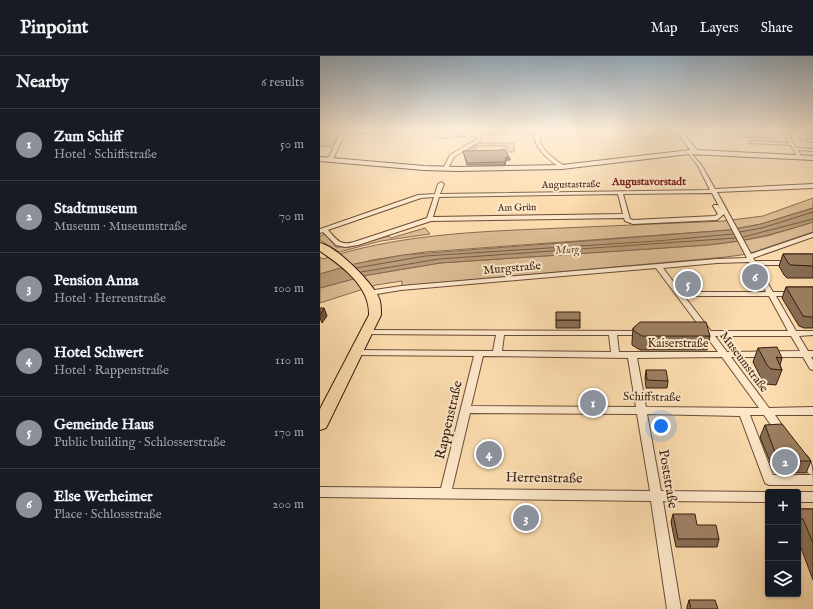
<!DOCTYPE html>
<html lang="en">
<head>
<meta charset="utf-8">
<style>
  :root { --surface:#171b24; --page:#20242c; --text:#f1f3f6; --muted:#9ea1a6; --line:#363941; --accent:#8c9099 }
  body { margin:0; font-family:"IM FELL English",serif; background:var(--page); color:var(--text) }
  .controls { position:absolute; right:12px; bottom:12px; display:grid; overflow:hidden; border-radius:4px; box-shadow:0 1px 3px #0004 }
  .controls button { width:36px; height:36px; display:grid; place-items:center; padding:0; border:0; border-bottom:1px solid var(--line); background:var(--surface); color:var(--text); font:20px sans-serif }
  .you { position:absolute; left:341px; top:370px; width:14px; height:14px; margin:-10px; border:3px solid #fff; border-radius:50%; background:#1a73e8; box-shadow:0 0 0 6px #1a73e833 }
  .badge { display:grid; place-items:center; width:26px; height:26px; border-radius:50%; background:var(--accent); color:#fff; font-size:13px; font-weight:700 }
  .pin { position:absolute; translate:-50% -50%; border:2px solid #fff; box-shadow:0 1px 4px #0006 }
  .list { margin:0; padding:0; list-style:none }
  h2 { display:flex; justify-content:space-between; align-items:center; height:52px; margin:0; padding:0 16px; font-size:17px }
  h2 small { font-size:13px; font-weight:400; color:var(--muted) }
  .list li { display:grid; grid-template-columns:26px 1fr auto; gap:12px; align-items:center; box-sizing:border-box; height:72px; padding:0 16px; border-top:1px solid var(--line) }
  .list b { display:block; font-size:15px; white-space:nowrap }
  .list p { margin:0; font-size:13px; white-space:nowrap; color:var(--muted) }
  .list em { font-size:13px; font-style:normal; color:var(--muted) }
  .icon { flex:none; width:22px; height:22px; fill:none; stroke:currentColor; stroke-width:2; stroke-linecap:round; stroke-linejoin:round }
  .map { position:relative; flex:none; width:493px; height:553px; overflow:hidden }
  header { display:flex; align-items:center; gap:24px; box-sizing:border-box; height:56px; padding:0 20px; background:var(--surface); border-bottom:1px solid var(--line) }
  header strong { font-size:19px }
  nav { display:flex; gap:22px; margin-inline-start:auto; font-size:14px }
  main { display:flex }
  aside { flex:1; background:var(--surface) }
  .map>svg:first-child { display:block }
  .green { fill:#dabb93; stroke:#886c51 }
  .water { fill:#b99b78; stroke:#85684e }
  .lines { fill:none; stroke-linecap:round; stroke-linejoin:round }
  .shore { stroke:#785c44; stroke-width:1 }
  .street-tunnel { stroke:#d4b68e; stroke-width:4.5; stroke-dasharray:4.5 2; stroke-linecap:butt }
  .street-casing { stroke:#684c37; stroke-width:2 }
  .secondary-casing { stroke:#361c0f; stroke-width:2 }
  .primary-casing { stroke:#361c0f; stroke-width:2 }
  .street { fill:#fde8ca; fill-rule:evenodd }
  .secondary { fill:#fde8ca; fill-rule:evenodd }
  .primary { fill:#fcdcae; fill-rule:evenodd }
  .wall { fill:#876e54; stroke:#361c0f }
  .shaded-wall { fill:#6e5a45; stroke:#361c0f }
  .building { fill:#9d8062; stroke:#361c0f }
  .labels { text-anchor:middle; dominant-baseline:central; stroke-width:4; stroke-linejoin:round; paint-order:stroke }
  .far-street-label { font-size:10px; fill:#361c0f; stroke:#fde8ca }
  .far-neighbourhood-label { font-size:11px; font-weight:bold; fill:#7a1f14; stroke:#fde8ca }
  .far-water-label { font-size:11px; font-style:italic; fill:#644834; stroke:#fde8ca }
  .street-label { font-size:12px; fill:#361c0f; stroke:#fde8ca }
  .near-street-label { font-size:14px; fill:#361c0f; stroke:#fde8ca }
</style>
</head>
<body>
<header>
<strong>Pinpoint</strong>
<nav><a>Map</a><a>Layers</a><a>Share</a></nav>
</header>
<main>
<aside>
<h2>Nearby<small>6 results</small></h2>
<ul class="list">
<li><span class="badge">1</span><div><b>Zum Schiff</b><p>Hotel · Schiffstraße</p></div><em>50 m</em></li>
<li><span class="badge">2</span><div><b>Stadtmuseum</b><p>Museum · Museumstraße</p></div><em>70 m</em></li>
<li><span class="badge">3</span><div><b>Pension Anna</b><p>Hotel · Herrenstraße</p></div><em>100 m</em></li>
<li><span class="badge">4</span><div><b>Hotel Schwert</b><p>Hotel · Rappenstraße</p></div><em>110 m</em></li>
<li><span class="badge">5</span><div><b>Gemeinde Haus</b><p>Public building · Schlosserstraße</p></div><em>170 m</em></li>
<li><span class="badge">6</span><div><b>Else Werheimer</b><p>Place · Schlossstraße</p></div><em>200 m</em></li>
</ul>
</aside>
<div class="map">
<svg width="493" height="553" viewBox="0 0 493 553">
  <rect width="100%" height="100%" fill="#fcdcae"/>
  <filter id="stains"><feTurbulence type="fractalNoise" baseFrequency=".005" numOctaves="4"/><feColorMatrix values="0 0 0 0 .2 0 0 0 0 .09 0 0 0 0 .02 0 0 0 .5 -.17"/></filter>
  <radialGradient id="worn" r=".72"><stop offset=".6" stop-color="#630" stop-opacity="0"/><stop offset="1" stop-color="#630" stop-opacity=".3"/></radialGradient>
  <path class="green" d="M0,74H60L21,77L12,90L0,91Z
    M143,74L140,75L142,79L147,80L116,83L114,76Z
    M159,74H216L213,78L164,79L161,78Z
    M418,74H452L455,83L421,81Z
    M160,87H194V96H180L181,93H187V90H157L155,94L144,95Z
    M493,142V152L441,168L409,174L105,196L52,204L0,218V201L3,203C73,180 146,176 219,173C281,170 342,168 404,165L443,160Z
    M493,166V176L428,198L406,201L82,230V225L56,229L0,247V232L48,219L120,207L388,189L420,185L447,180Z
    M105,172L110,178L61,185L19,196L0,184V180L5,178L16,191H30L68,180L71,182Z"/>
  <path class="water" d="M493,152V166C457,178 426,185 388,189L120,207L48,219L0,232V218L34,208L83,199L409,174L441,168Z"/>
  <g class="lines">
    <path class="shore" d="M420,176L442,172L493,156
      M423,181L493,163
      M36,212L105,200L337,185L413,178
      M41,216L119,203L415,182"/>
    <path class="street-tunnel" d="M479,84H487"/>
    <defs>
      <path id="street" d="M62,74H73L24,79L13,103L7,105L5,104L9,101L20,78L0,77V75L28,76Z
        M153,74H157L161,82L160,85L134,101L127,114H123V113L130,99L157,83Z
        M217,74H221C215,91 232,101 244,110V112C236,112 218,94 216,87C214,82 215,78 217,74Z
        M462,74H466L476,92L493,93V95L478,94L482,102L480,103L478,102L471,89L431,87L429,86L431,85L469,87Z
        M487,83L493,84V86L486,85Z
        M369,95L382,110L395,133L493,128V132L397,136L431,198L493,177V181L433,202L435,205H470L473,207L470,209H437L453,236H493V240H456L476,275H493V279L479,280L488,295H493V301H491L493,304V314L490,313L483,301H411L449,352L493,351V359H455L467,376L466,379L462,380L458,379L444,359H430L453,419H493L489,418L478,402L479,399C493,394 493,419 493,429H449L445,427L420,360L327,358L341,435L448,436V446L343,445L361,553H347L331,445L0,441V431L121,432L154,300L36,299L32,296L33,294L173,295L176,279L47,278H44L43,276L44,274L322,275L326,277L325,279H297L299,296H398L386,280H377L376,278L377,276L383,275L336,212L81,234L51,239L47,237L48,235L81,230L397,203L427,202L404,158L397,164L313,168L305,165L304,162L111,165L38,189L25,191L16,189L3,176L0,177V173L98,139L115,138L118,128L121,126L124,128L120,138L390,134L378,110L367,96ZM392,137L401,154L398,149H394L393,150L398,158L395,160L313,164L310,163L303,138ZM298,138L303,158L113,161L119,141ZM114,141L107,162L34,186C20,190 17,184 8,174L101,142ZM429,206L446,236H361L343,212L397,207ZM364,240H449L468,275H391ZM184,279H289L291,296L182,295ZM395,280H471L480,295L407,296ZM163,300L308,302L316,351L151,350ZM402,301L439,352L326,351L317,302ZM150,357L317,358L330,435L132,433Z
        M478,436H493V446H478Z"/>
      <path id="secondary" d="M355,74H361L377,94L493,100V104L369,98L242,113L137,115L104,114L0,105V101L104,110L137,111L242,109L370,94Z"/>
      <path id="primary" d="M0,187C17,191 48,223 57,238C61,245 61,251 61,259L8,368L6,372L0,374V353L49,259C50,230 22,210 0,195Z"/>
    </defs>
    <use href="#street" class="street-casing"/>
    <use href="#secondary" class="secondary-casing"/>
    <use href="#primary" class="primary-casing"/>
    <use href="#street" class="street"/>
    <use href="#secondary" class="secondary"/>
    <use href="#primary" class="primary"/>
  </g>
  <path class="wall" d="M143,95L189,101L190,104H186L185,109H147Z
    M463,198H493V222H467L464,219L459,210Z
    M466,231H493V272H484L479,270L462,242Z
    M236,264H260V272H236Z
    M313,272L390,280L387,294H320L312,289V286Z
    M438,292L462,302L460,309L462,314L456,329L446,328L442,324L433,306Z
    M326,314L348,325L347,332H326L325,322Z
    M445,369L491,405L486,417L454,416L440,381Z
    M478,453H493V524L478,484Z
    M353,458L377,469L399,483L397,491H356L351,466Z
    M369,544L398,553H367V551Z"/>
  <path class="shaded-wall" d="M186,101H189L190,104H186L185,109Z
    M4,252L7,260L2,267L0,262V259Z"/>
  <path class="building" d="M185,94L189,101H186L185,106L147,107L143,95Z
    M463,198H493V210L471,209L468,207Z
    M466,231H493V261H488L483,260Z
    M0,252H4L0,259Z
    M236,256H260V264H236Z
    M320,266H386L390,280H322L314,275L313,272Z
    M457,291L462,302L456,301L462,314L451,313L447,309L438,292Z
    M326,314H346L348,325L327,324Z
    M462,368L491,405H458L445,369Z
    M478,453H493V487L483,463H478Z
    M353,458H375L377,469H396L399,483H358Z
    M369,544H395L398,553H371Z"/>
  <linearGradient id="sky" x2="0" y2="1"><stop stop-color="#95aabb"/><stop offset="0.49" stop-color="#feefdb"/><stop offset="1" stop-color="#feefdb" stop-opacity="0"/></linearGradient>
  <rect width="493" height="151" fill="url(#sky)"/>
  <g class="labels">
    <g class="far-street-label">
      <text transform="translate(251 129) rotate(-1)">Augustastraße</text>
      <text transform="translate(197 152) rotate(-1)">Am Grün</text>
    </g>
    <g class="far-neighbourhood-label">
      <text x="329" y="126">Augustavorstadt</text>
    </g>
    <g class="far-water-label">
      <text transform="translate(247 194) rotate(-4)">Murg</text>
    </g>
    <g class="street-label">
      <text transform="translate(192 212) rotate(-5)">Murgstraße</text>
      <text x="358" y="287">Kaiserstraße</text>
      <text transform="translate(424 306) rotate(53)">Museumstraße</text>
      <text transform="translate(332 341) rotate(1)">Schiffstraße</text>
    </g>
    <g class="near-street-label">
      <text transform="translate(129 364) rotate(-77)">Rappenstraße</text>
      <text transform="translate(224 422) rotate(1)">Herrenstraße</text>
      <text transform="translate(348 423) rotate(80)">Poststraße</text>
    </g>
  </g>
  <rect width="100%" height="100%" filter="url(#stains)"/>
  <rect width="100%" height="100%" fill="url(#worn)"/>
</svg>
<div class="controls">
<button>+</button>
<button>−</button>
<button><svg class="icon" aria-label="layers" viewBox="0 0 24 24"><path d="M12 4l9 5-9 5-9-5zM3 14l9 5 9-5"/></svg></button>
</div>
<div class="you"></div>
<div class="pin badge" style="left:273px;top:347px">1</div>
<div class="pin badge" style="left:465px;top:406px">2</div>
<div class="pin badge" style="left:206px;top:462px">3</div>
<div class="pin badge" style="left:169px;top:398px">4</div>
<div class="pin badge" style="left:368px;top:228px">5</div>
<div class="pin badge" style="left:435px;top:221px">6</div>
</div>
</main>
</body>
</html>
